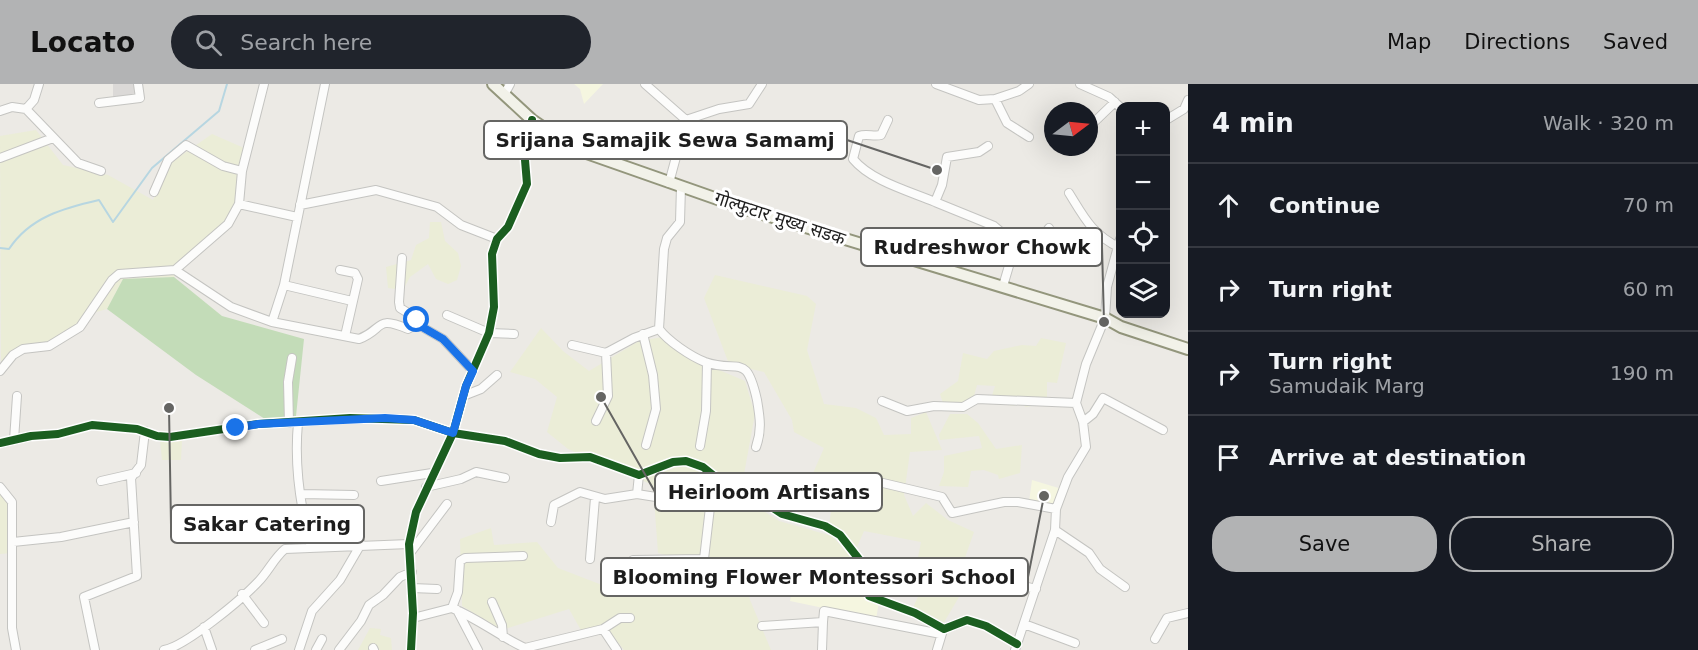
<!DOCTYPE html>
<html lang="en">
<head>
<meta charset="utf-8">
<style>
  :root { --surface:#171b24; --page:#20242c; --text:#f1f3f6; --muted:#9ea1a6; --line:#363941; --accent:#b2b3b4 }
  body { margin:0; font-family:"DejaVu Sans","Noto Sans Devanagari",sans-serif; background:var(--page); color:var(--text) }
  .controls { position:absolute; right:18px; top:18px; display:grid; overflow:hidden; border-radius:12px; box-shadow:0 6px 24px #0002 }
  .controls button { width:54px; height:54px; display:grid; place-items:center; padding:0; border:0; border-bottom:2px solid var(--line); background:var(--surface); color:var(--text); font:30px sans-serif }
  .compass { position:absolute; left:1044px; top:18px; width:54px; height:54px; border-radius:50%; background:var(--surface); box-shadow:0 6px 24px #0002; rotate:74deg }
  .stop { position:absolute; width:18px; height:18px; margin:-14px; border:4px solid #1a73e8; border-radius:50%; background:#fff }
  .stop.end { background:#1a73e8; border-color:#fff; box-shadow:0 2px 6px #0008 }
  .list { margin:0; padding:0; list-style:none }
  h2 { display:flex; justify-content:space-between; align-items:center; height:78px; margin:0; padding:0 24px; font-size:26px }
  h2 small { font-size:20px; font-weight:400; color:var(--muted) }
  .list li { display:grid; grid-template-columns:39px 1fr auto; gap:18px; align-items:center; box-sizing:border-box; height:84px; padding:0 24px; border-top:2px solid var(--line) }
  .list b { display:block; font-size:22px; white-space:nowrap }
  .list p { margin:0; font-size:20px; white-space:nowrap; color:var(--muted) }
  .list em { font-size:20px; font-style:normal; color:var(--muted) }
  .actions { display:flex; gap:12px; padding:18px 24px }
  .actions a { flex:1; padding:14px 0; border:2px solid var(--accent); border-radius:24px; text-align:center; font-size:21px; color:var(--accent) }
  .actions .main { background:var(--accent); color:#111 }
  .icon { flex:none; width:33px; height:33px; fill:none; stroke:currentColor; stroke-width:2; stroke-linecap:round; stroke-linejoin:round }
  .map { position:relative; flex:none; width:1188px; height:566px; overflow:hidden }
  header { display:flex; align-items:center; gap:36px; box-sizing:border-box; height:84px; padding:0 30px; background:var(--accent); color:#111 }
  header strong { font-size:28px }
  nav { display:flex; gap:33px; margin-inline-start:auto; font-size:21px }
  .search { width:420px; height:54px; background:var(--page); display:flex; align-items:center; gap:15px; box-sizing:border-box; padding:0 21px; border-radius:33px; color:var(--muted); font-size:22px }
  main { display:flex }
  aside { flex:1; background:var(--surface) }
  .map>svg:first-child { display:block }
  .residential { fill:#dbd9d7 }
  .education { fill:#f5f6e0 }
  .farmland { fill:#ebedd7 }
  .forest { fill:#c3dcb8 }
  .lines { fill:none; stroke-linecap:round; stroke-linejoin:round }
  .stream { stroke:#b7d6e1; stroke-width:2 }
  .street-casing { stroke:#c4c4c1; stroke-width:10 }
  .secondary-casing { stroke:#93967c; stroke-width:14 }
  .street { stroke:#fcfcfb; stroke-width:8 }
  .secondary { stroke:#f2f2e9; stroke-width:10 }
  .cycleway-casing { stroke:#fff; stroke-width:11 }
  .cycleway { stroke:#1b5e20; stroke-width:8 }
  .route { stroke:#1a73e8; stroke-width:8 }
  .labels { text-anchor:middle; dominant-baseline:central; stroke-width:6; stroke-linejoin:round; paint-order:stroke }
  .street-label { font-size:18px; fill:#1d1d1d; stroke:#fff }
  .leader { fill:none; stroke:#656563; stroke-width:2 }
  .callout-dot { fill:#656563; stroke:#fff; stroke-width:2 }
  .callout { fill:#fff; stroke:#656563; stroke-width:2 }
  .callout-label { font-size:20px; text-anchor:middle; font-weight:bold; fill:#1d1d1d }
</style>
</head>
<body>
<header>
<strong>Locato</strong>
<div class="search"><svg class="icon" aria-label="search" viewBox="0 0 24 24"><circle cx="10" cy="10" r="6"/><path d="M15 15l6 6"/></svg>Search here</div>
<nav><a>Map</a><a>Directions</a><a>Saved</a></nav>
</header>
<main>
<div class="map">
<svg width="1188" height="566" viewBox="0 0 1188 566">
  <rect width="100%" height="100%" fill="#eceae5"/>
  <path class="residential" d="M113,0H139L140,11L113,17Z"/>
  <path class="education" d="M574,0H603L584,20L580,5Z
    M1032,396L1062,405L1055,422L1029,418Z
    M798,500L867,506L879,518L876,535L790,517L792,506Z"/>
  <path class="farmland" d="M36,46L63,81L108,91L153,116L169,80L212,50L244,64L234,135L174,193L123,195L107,225L89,230L57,256L26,263L1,279L0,52Z
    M430,138H441L445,157L458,169L461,182L457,196L448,200L436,195L428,180L410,193L403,206L388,204L386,183L411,176L416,161L429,154Z
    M715,191L807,212L816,220L807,266L824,320L856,324L876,334L884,351L911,350V334L926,328L942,366L910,368L904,411L913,432L926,419L948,436L974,448L961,485L943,480L939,497L959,513L943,540L912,526L926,495L915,488L921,458L864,447L857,463L829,441L834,407L810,396L824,364L794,348L792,336L764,288L729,280L704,214Z
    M541,244L563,267L589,287L639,257L663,253L705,280L745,297L755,330L740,412L779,437L832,452L855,477L863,505L755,497L744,491L750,516L771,566H624L605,542L582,548L569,525L502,546L462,522L460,455L491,444L494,461L537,458L558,484L602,501L635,497L694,504L742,491L658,469L653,401L568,365L547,348L557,313L535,295L510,288Z
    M1041,254L1066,259L1057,299L1047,298V319L1026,323L1017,317L1014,322L990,318L995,302L977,301L971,323L964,328L951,326L943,319L940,310L958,297L963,269L987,275L994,267L1022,261L1036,262Z
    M950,330H967L978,339L996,365L1022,361L1020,389L999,395L998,391L984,386L971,387L968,403L939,402L944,388V372L982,364L979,352L940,356L939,351Z
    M182,356L181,376H162L160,357Z
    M0,406L10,419L11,469L0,470Z
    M370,544L381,545L380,551L391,554L392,566H358Z"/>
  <path class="forest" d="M174,193L222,232L304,255L296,332L265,335L196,291L107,225L123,195Z"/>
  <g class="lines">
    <path class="stream" d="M0,164L9,165C30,133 64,124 99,116L113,138L152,84L219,27L227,0"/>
    <defs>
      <path id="street" d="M645,0L686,36L719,25L749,20L762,0
        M936,0L979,16L995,15L1019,7L1029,0
        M1080,0L1109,13L1120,23
        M504,11L510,0
        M995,15L1007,39L1029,53
        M99,19L140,14L138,0
        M26,25L34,16L39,0
        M0,27L12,23L26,25L78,79L101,87
        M888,36L881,51C873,53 867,49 859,52L853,75C871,97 909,107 935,118
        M1166,36L1184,25L1188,16
        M1089,43L1115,18
        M988,62L979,68L947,73L942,101L935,118L994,142L1011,156V175L1003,202
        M0,74L53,54
        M669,99L686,36
        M681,102L680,138L667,154L664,165L659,245C668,257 690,272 705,278C739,290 746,267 757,316C760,334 762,346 756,363
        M154,108L168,76L186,61L223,82L242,87
        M1069,109C1085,135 1092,150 1120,164
        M239,120L297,133
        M300,121L376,106L437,123L461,141L497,155
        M1009,153L1044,151L1049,144
        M175,186L231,223L272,238L359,255C385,245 374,231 408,245L417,240L413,232L400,224L399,218L402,174
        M340,186L355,189L358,195L345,252
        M284,201L352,217
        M447,231L489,249L514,250
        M272,238L284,201L325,0
        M417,240L443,255L473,287
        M643,250L653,291L656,325L646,361
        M572,261L606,269L634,254L659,245
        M0,287L13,271L23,265L49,262L80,243L112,196L119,190L175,186L228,140L239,120L242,87L264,0
        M463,312L481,305L497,291
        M882,317L907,327L934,322L963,323L977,315L1076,319
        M596,337L608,312L606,269
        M1083,338L1093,330L1103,314L1163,346
        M289,339L288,298L292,274
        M298,339C294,381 300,422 311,463
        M14,356L17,312
        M0,359L31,352L58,350L92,341L137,345L157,352L170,353L258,340L350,334L414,336L453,349L505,357L539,370L560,374L590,373L639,391L673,378L686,377L703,383L733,407L749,408L782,430L825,442L840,451L862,479L869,512L915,529L944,545L967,536L986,542L1017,560
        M700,362L706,327L707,279
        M101,397L136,389
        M381,397L432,389
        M883,399L942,413L952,429L1004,418H1018L1056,425
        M0,403L12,418V544L16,566
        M426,403L461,395L476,388L505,394
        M301,410L354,411
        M637,410L681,417L694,401L712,406
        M551,438L554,421L580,408L605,415L637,410L639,391
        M1055,446L1089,469L1100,485L1125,503
        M13,458L61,453L134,438
        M410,469L447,420
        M590,475L595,414
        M633,476L704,475L712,406L719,396
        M987,488L1007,498L1036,505
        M412,504L437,505
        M242,510L264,539
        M492,518L502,541L503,553
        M452,524C479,535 499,552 525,564L603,545L620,534H630
        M457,526L478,566
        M413,534L452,524L458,508L460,477L465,474L523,472
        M823,538L824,527L941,550
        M1024,540L1075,559
        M762,542L823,538L822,566
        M204,543L212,566
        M603,545L617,566
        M1155,555L1167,534L1188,529
        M373,564L374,566
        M95,566L84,513L137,492L131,394L141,381L145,347
        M164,566C186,562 242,515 258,498C268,488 274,474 285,465L409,460
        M255,566L282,555
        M299,566L312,527L340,496L361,460
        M316,566L322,555
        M339,566L361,537L369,521L383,511L400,493L412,488
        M411,566L413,529L409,460L416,428L453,349L466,302L489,249L494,223L492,170L497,155L508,143L527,100L525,76L532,36
        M937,566L943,546
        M1015,566L1055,446L1056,425L1068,393L1086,363L1083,338L1076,319L1086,280L1105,234L1107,203L1120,155"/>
      <path id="secondary" d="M493,0L532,36L575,65L743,124L1105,234L1121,243L1188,265"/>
    </defs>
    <use href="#street" class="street-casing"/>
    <use href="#secondary" class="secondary-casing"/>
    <use href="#street" class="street"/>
    <use href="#secondary" class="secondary"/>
    <defs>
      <path id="cycleway" d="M0,359L31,352L58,350L92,341L137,345L157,352L170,353L258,340L350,334L414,336L453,349L505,357L539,370L560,374L590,373L639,391L673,378L686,377L703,383L733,407L749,408L782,430L825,442L840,451L862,479L869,512L915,529L944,545L967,536L986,542L1017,560
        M411,566L413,529L409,460L416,428L453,349L466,302L489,249L494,223L492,170L497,155L508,143L527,100L525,76L532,36"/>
    </defs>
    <use href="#cycleway" class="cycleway-casing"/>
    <use href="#cycleway" class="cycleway"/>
  </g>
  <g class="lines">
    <path class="route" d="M236,344L258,340L385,334L414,336L453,349L466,302L473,287L443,255L417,240V236"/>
  </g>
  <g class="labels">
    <g class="street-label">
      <text transform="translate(780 134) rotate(18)">गोल्फुटार मुख्य सडक</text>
    </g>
  </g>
  <path class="leader" d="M937 86L847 56M1104 238L1102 163M601 313L655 408M169 324L171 440M1044 412L1028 493"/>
  <g class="callout-dot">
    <circle cx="937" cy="86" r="6"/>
    <circle cx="1104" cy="238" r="6"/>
    <circle cx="601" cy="313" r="6"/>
    <circle cx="169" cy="324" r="6"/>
    <circle cx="1044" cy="412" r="6"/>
  </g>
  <g class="callout">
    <rect x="484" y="37" width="363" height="38" rx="6"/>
    <rect x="861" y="144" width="241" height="38" rx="6"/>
    <rect x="655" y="389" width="227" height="38" rx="6"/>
    <rect x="171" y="421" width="193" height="38" rx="6"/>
    <rect x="601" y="474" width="427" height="38" rx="6"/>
  </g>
  <g class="callout-label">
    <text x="665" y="63">Srijana Samajik Sewa Samamj</text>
    <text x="982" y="170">Rudreshwor Chowk</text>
    <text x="769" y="415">Heirloom Artisans</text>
    <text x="267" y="447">Sakar Catering</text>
    <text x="814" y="500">Blooming Flower Montessori School</text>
  </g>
</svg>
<div class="controls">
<button>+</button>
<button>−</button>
<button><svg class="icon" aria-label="locate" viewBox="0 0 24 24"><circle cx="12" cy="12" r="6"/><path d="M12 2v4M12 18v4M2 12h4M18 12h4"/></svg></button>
<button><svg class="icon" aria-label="layers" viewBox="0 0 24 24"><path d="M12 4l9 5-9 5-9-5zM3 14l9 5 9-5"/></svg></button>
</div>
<svg class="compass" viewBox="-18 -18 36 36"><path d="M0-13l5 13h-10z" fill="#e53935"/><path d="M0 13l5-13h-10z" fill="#9ea1a6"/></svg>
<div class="stop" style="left:417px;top:236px"></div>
<div class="stop end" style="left:236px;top:344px"></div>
</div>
<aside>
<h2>4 min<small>Walk · 320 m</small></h2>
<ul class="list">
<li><svg class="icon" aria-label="ahead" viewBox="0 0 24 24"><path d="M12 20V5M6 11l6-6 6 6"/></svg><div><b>Continue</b></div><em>70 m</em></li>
<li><svg class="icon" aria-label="right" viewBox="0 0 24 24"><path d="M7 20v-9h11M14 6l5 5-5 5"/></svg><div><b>Turn right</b></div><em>60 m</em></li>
<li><svg class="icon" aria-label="right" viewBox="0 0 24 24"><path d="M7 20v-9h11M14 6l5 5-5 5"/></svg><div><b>Turn right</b><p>Samudaik Marg</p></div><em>190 m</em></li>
<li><svg class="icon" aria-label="arrive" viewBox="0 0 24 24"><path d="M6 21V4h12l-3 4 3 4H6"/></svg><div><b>Arrive at destination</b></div></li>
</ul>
<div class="actions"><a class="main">Save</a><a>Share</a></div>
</aside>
</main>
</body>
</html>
